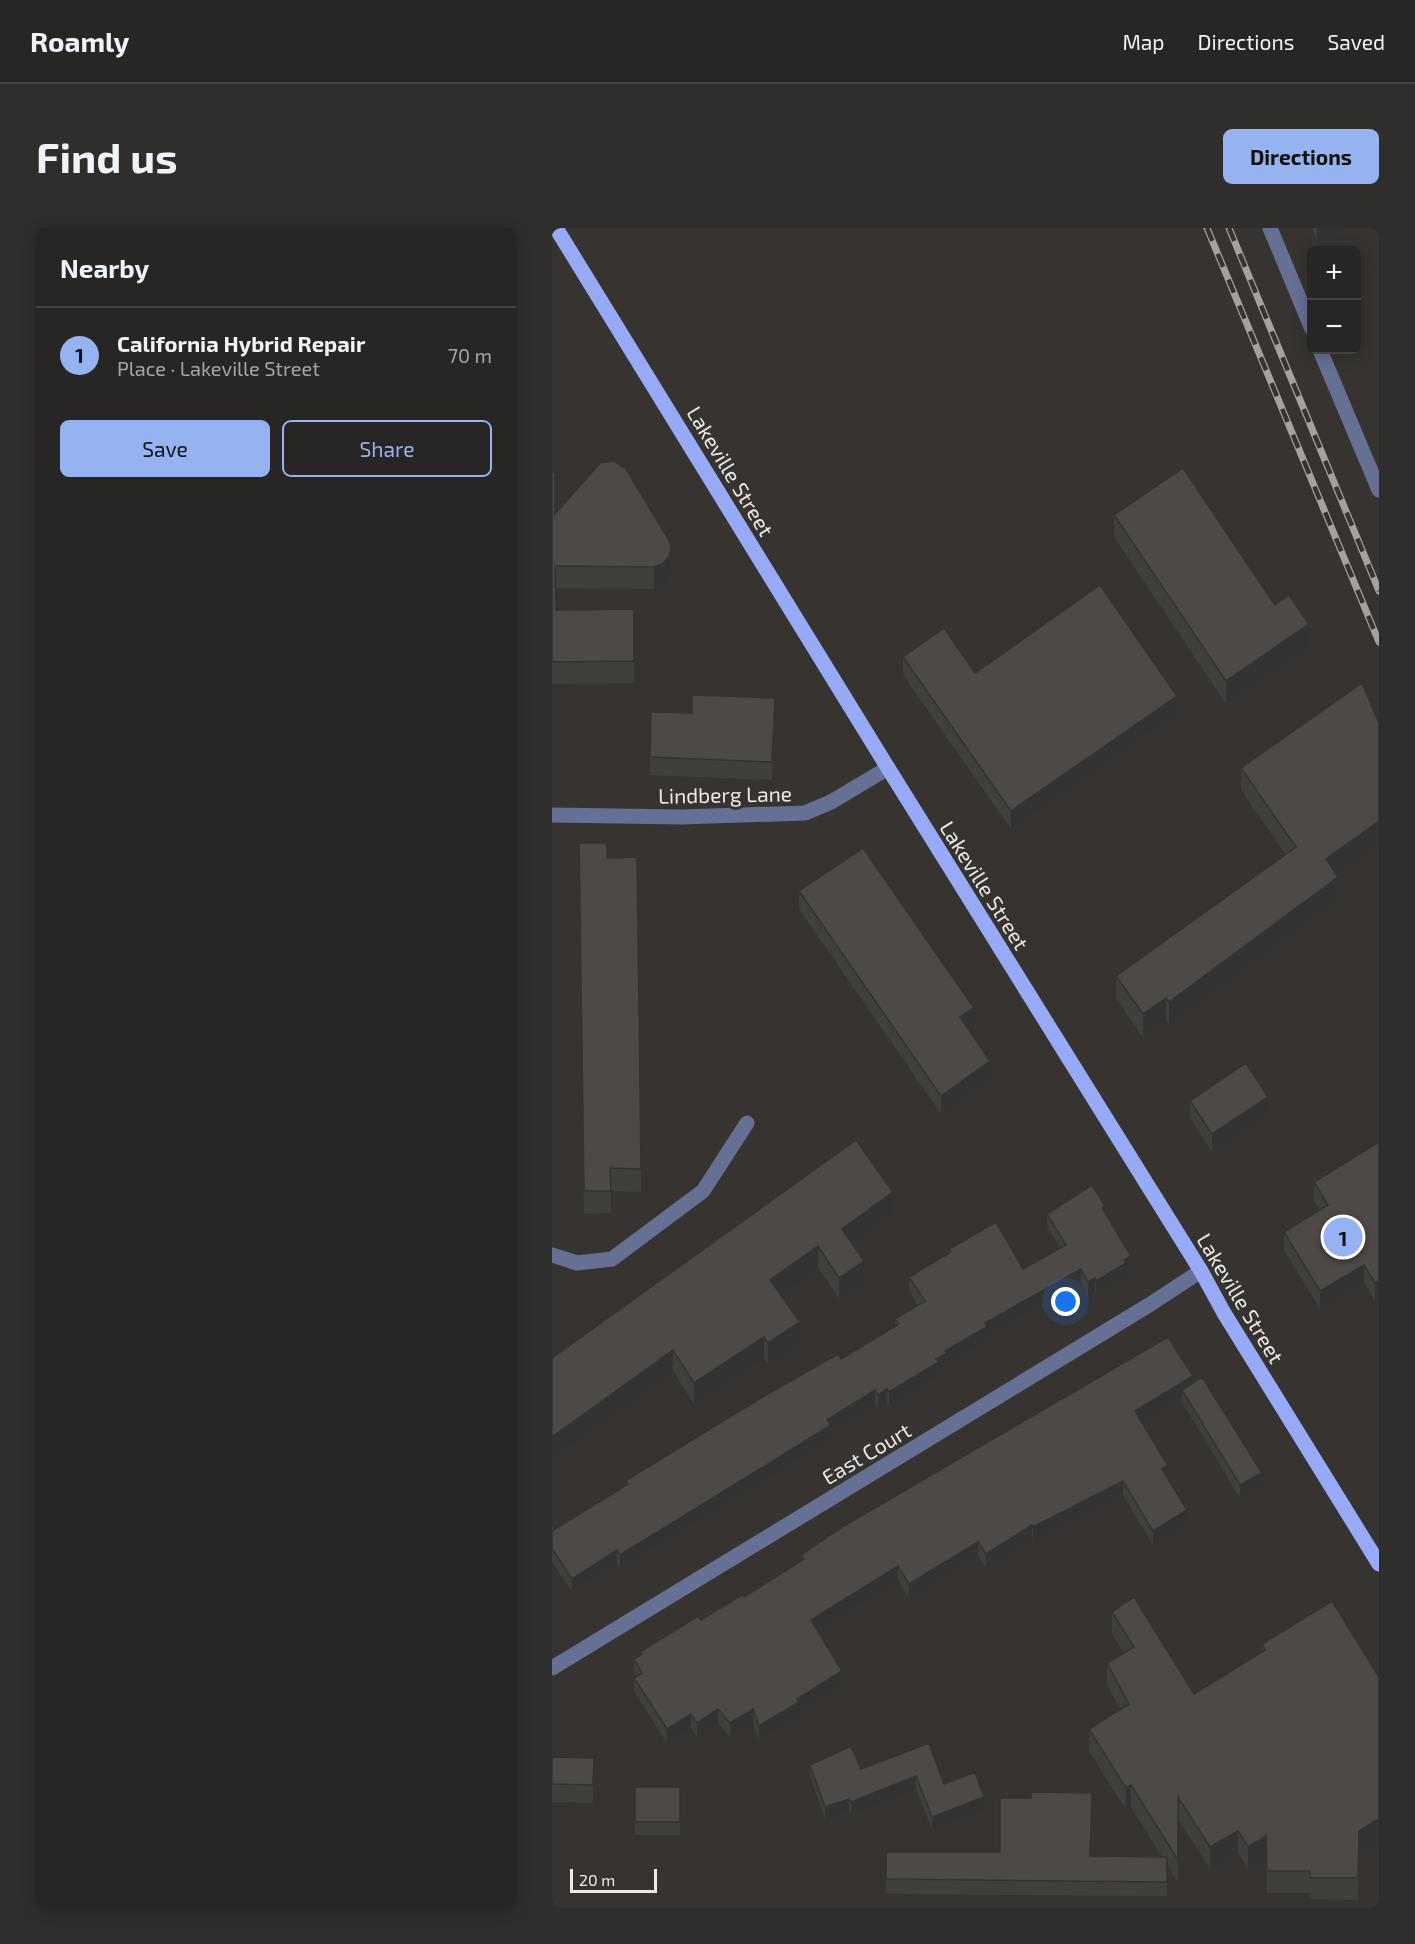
<!DOCTYPE html>
<html lang="en">
<head>
<meta charset="utf-8">
<style>
  :root { --surface:#282624; --page:#302e2c; --text:#f1f3f6; --muted:#a5a5a6; --line:#444341; --accent:#95b2f1 }
  body { margin:0; font-family:"Exo 2",sans-serif; background:var(--page); color:var(--text) }
  .controls { position:absolute; right:18px; top:18px; display:grid; overflow:hidden; border-radius:9px; box-shadow:0 3px 15px #0003 }
  .controls button { width:54px; height:54px; display:grid; place-items:center; padding:0; border:0; border-bottom:2px solid var(--line); background:var(--surface); color:var(--text); font:30px sans-serif }
  .scale { position:absolute; left:18px; bottom:15px; width:87px; box-sizing:border-box; padding-left:6px; border:3px solid #eceae9; border-top:0; font-size:16px; line-height:21px; white-space:nowrap; color:#eceae9; -webkit-text-stroke:4px #363330; paint-order:stroke }
  .you { position:absolute; left:514px; top:1074px; width:21px; height:21px; margin:-15px; border:4px solid #fff; border-radius:50%; background:#1a73e8; box-shadow:0 0 0 9px #1a73e833 }
  .badge { display:grid; place-items:center; width:39px; height:39px; border-radius:50%; background:var(--accent); color:#111; font-size:20px; font-weight:700 }
  .pin { position:absolute; translate:-50% -50%; border:3px solid #fff; box-shadow:0 2px 6px #0006 }
  .list { margin:0; padding:0; list-style:none }
  h2 { display:flex; justify-content:space-between; align-items:center; height:78px; margin:0; padding:0 24px; font-size:26px }
  h2 small { font-size:20px; font-weight:400; color:var(--muted) }
  .list li { display:grid; grid-template-columns:39px 1fr auto; gap:18px; align-items:center; box-sizing:border-box; height:96px; padding:0 24px; border-top:2px solid var(--line) }
  .list b { display:block; font-size:22px; white-space:nowrap }
  .list p { margin:0; font-size:20px; white-space:nowrap; color:var(--muted) }
  .list em { font-size:20px; font-style:normal; color:var(--muted) }
  .actions { display:flex; gap:12px; padding:18px 24px }
  .actions a { flex:1; padding:14px 0; border:2px solid var(--accent); border-radius:9px; text-align:center; font-size:21px; color:var(--accent) }
  .actions .main { background:var(--accent); color:#111 }
  .map { position:relative; flex:none; width:827px; height:1680px; overflow:hidden; border-radius:9px }
  header { display:flex; align-items:center; gap:36px; box-sizing:border-box; height:84px; padding:0 30px; background:var(--surface); border-bottom:2px solid var(--line) }
  header strong { font-size:28px }
  nav { display:flex; gap:33px; margin-inline-start:auto; font-size:21px }
  .intro { display:flex; align-items:center; justify-content:space-between; box-sizing:border-box; height:144px; padding:0 36px }
  h1 { margin:0; font-size:42px }
  .button { padding:15px 27px; border-radius:9px; background:var(--accent); color:#111; font-size:21px; font-weight:700 }
  main { display:flex; gap:36px; padding:0 36px }
  aside { flex:1; background:var(--surface); border-radius:9px; box-shadow:0 3px 15px #0003 }
  .map>svg:first-child { display:block }
  .lines { fill:none; stroke-linecap:round; stroke-linejoin:round }
  .street { stroke:#667095; stroke-width:15 }
  .primary { stroke:#98aaf6; stroke-width:15 }
  .rail-casing { stroke:#a4a19f; stroke-width:7 }
  .rail { stroke:#363330; stroke-width:4.5; stroke-dasharray:14; stroke-linecap:butt }
  .wall { fill:#413f3c }
  .shaded-wall { fill:#353331 }
  .building { fill:#4c4946; stroke:#353331; stroke-width:1.5 }
  .labels { text-anchor:middle; dominant-baseline:central; stroke-width:6; stroke-linejoin:round; paint-order:stroke }
  .street-label { font-size:21px; fill:#eceae9; stroke:#363330 }
</style>
</head>
<body>
<header>
<strong>Roamly</strong>
<nav><a>Map</a><a>Directions</a><a>Saved</a></nav>
</header>
<div class="intro"><h1>Find us</h1><a class="button">Directions</a></div>
<main>
<aside>
<h2>Nearby<small></small></h2>
<ul class="list">
<li><span class="badge">1</span><div><b>California Hybrid Repair</b><p>Place · Lakeville Street</p></div><em>70 m</em></li>
</ul>
<div class="actions"><a class="main">Save</a><a>Share</a></div>
</aside>
<div class="map">
<svg width="827" height="1680" viewBox="0 0 827 1680">
  <rect width="100%" height="100%" fill="#363330"/>
  <g class="lines">
    <path class="street" d="M718,0L760,101
      M768,122L827,262
      M0,587L129,589L253,585L279,574L336,540
      M0,1027L25,1035L60,1031L151,963L195,895
      M0,1440L597,1077L649,1043"/>
    <path class="primary" d="M4,0L336,540L649,1043L672,1085L827,1336"/>
    <defs>
      <path id="rail" d="M655,0L827,414
        M677,0L827,363"/>
    </defs>
    <use href="#rail" class="rail-casing"/>
    <use href="#rail" class="rail"/>
  </g>
  <path class="wall" d="M760,0H796L765,12Z
    M0,244L3,286L119,344L116,353L110,358L102,361L3,360L4,382L82,381V455L0,456Z
    M562,287L723,377L757,419L674,476L562,309Z
    M351,429L423,445L625,485L459,601L351,447Z
    M140,485L223,488L220,552L98,547V529Z
    M689,540L827,616L784,646L786,672L617,797L614,792L591,809L564,771V748L734,627L689,562Z
    M55,630L89,941V964L59,963V985L32,986L27,637Z
    M247,663L422,798L416,801L438,851L389,886L247,681Z
    M638,873L716,887L660,924L638,890Z
    M827,914L823,1073L812,1054L768,1081L732,1022V1004L768,982L762,972V954Z
    M341,985L299,1015L312,1055L287,1071L266,1039L228,1066L248,1116L216,1137L212,1131L142,1176L121,1143L0,1130Z
    M495,986H553L579,1041L574,1044V1048L544,1066L543,1063L536,1068L529,1054L435,1107V1112L395,1135V1138L387,1143V1147L337,1178L335,1174L326,1180L323,1175L279,1203V1211L68,1340L65,1335L20,1364L0,1334V1298L2,1301L73,1258V1253L289,1131L343,1098V1091L366,1077L357,1062V1049L397,1025V1021L471,1041L508,1020L495,999Z
    M641,1155L710,1257L688,1270L630,1174V1169L589,1193L616,1251L635,1296L601,1317L571,1267L481,1312L480,1311L434,1340L426,1327L357,1370L346,1352L265,1402L290,1456L247,1483V1488L207,1512L201,1495L178,1509L166,1495L145,1509L139,1500L115,1515L82,1464V1450L84,1449L82,1445V1431L88,1427V1424L192,1369L249,1333V1327Z
    M780,1373L807,1625L806,1672L758,1671V1665H715L714,1630L696,1641L686,1625L658,1641L626,1591V1654L615,1637V1668L334,1666V1624H448L540,1580L538,1628L610,1629L579,1579L574,1582L537,1523V1501L569,1482L555,1457V1435L572,1425L560,1406V1384L642,1466L710,1424V1416Z
    M377,1515L392,1556L432,1582L380,1601L364,1561L299,1587L297,1583L273,1591L258,1549V1537L309,1541Z
    M0,1529L42,1530L41,1575L0,1574Z
    M83,1559H128V1607H83Z"/>
  <path class="shaded-wall" d="M765,0H796L765,12Z
    M119,322V344L116,353L110,358L102,361V339Z
    M757,396V419L674,476V453Z
    M625,468V485L459,601V583Z
    M223,470V488L220,552V534Z
    M827,593V616L774,654V631Z
    M786,649V672L617,797V774Z
    M614,770V792L591,809V786Z
    M422,780V798L408,807V789Z
    M438,833V851L389,886V868Z
    M716,869V887L660,924V906Z
    M341,964V985L290,1022V1001Z
    M266,1018V1039L218,1074V1052Z
    M579,1028V1041L574,1044V1048L544,1066V1053L572,1032Z
    M312,1033V1055L287,1071V1050Z
    M812,1037V1054L768,1081V1063Z
    M529,1041V1054L435,1107V1112L395,1135V1138L387,1143V1147L337,1178V1164L384,1131L393,1123L433,1095Z
    M543,1050V1063L536,1068V1054Z
    M827,1052V1070L823,1073V1055Z
    M248,1094V1116L216,1137V1115Z
    M212,1109V1131L142,1176V1155Z
    M121,1122V1143L0,1230V1209Z
    M641,1148V1162H630V1169L583,1197V1183Z
    M335,1161V1174L326,1180V1167Z
    M323,1162V1175L279,1203V1211L68,1340V1327L275,1192Z
    M616,1238V1251L610,1241Z
    M710,1245V1257L688,1270V1257Z
    M571,1253V1267L481,1312V1299Z
    M635,1282V1296L601,1317V1303Z
    M480,1297V1311L434,1340V1326Z
    M426,1314V1327L357,1370V1356Z
    M65,1322V1335L20,1364V1351Z
    M346,1338V1352L259,1406V1392Z
    M290,1443V1456L247,1483V1488L207,1512V1498L245,1471Z
    M166,1481V1495L145,1509V1495Z
    M201,1481V1495L178,1509V1495Z
    M139,1486V1500L115,1515V1501Z
    M364,1548V1561L299,1587V1574Z
    M579,1557V1579L574,1582V1560Z
    M432,1569V1582L380,1601V1589Z
    M297,1571V1583L273,1591V1579Z
    M827,1591V1613L807,1625L806,1672L807,1603Z
    M686,1603V1625L658,1641V1619Z
    M714,1608V1630L696,1641V1619Z"/>
  <path class="building" d="M62,233L74,241L118,314L119,322L116,330L110,336L102,339L3,338L4,382L82,381V433L0,434V244H3V286L48,235Z
    M631,240L723,377L737,367L757,396L674,453L562,287Z
    M548,357L625,468L459,583L351,429L392,400L423,445Z
    M810,455L827,495V593L774,631L786,649L617,774L614,770L591,786L564,748L744,619L689,540Z
    M140,467L223,470L220,534L98,529L99,484L140,485Z
    M27,615H55V630L85,629L89,941L58,940L59,963H32Z
    M311,620L422,780L408,789L438,833L389,868L247,663Z
    M694,835L716,869L660,906L638,873Z
    M304,912L341,964L290,1001L312,1033L287,1050L266,1018L218,1052L248,1094L216,1115L212,1109L142,1155L121,1122L0,1209V1130Z
    M827,914V1052L823,1055L812,1037L768,1063L732,1004L776,977L762,954Z
    M540,957L553,978L550,980L579,1028L572,1032L574,1035L544,1053L543,1050L536,1054L529,1041L433,1095L435,1099L393,1123L395,1125L384,1131L387,1134L337,1164L335,1161L326,1167L323,1162L275,1192L279,1197L68,1327L65,1322L20,1351L0,1321V1303L76,1256L73,1253L214,1167L286,1126L289,1131L347,1096L343,1091L373,1073L357,1049L399,1024L397,1021L444,994L471,1041L514,1017L495,986Z
    M616,1109L641,1148L583,1183L616,1238L610,1241L635,1282L601,1303L571,1253L481,1299L480,1297L434,1326L426,1314L357,1356L346,1338L259,1392L290,1443L245,1471L247,1474L207,1498L201,1481L178,1495L166,1481L145,1495L139,1486L115,1501L82,1450L90,1445L82,1431L90,1426L88,1424L146,1388L149,1392L191,1366L192,1369L252,1331L249,1327L292,1298Z
    M650,1149L710,1245L688,1257L630,1162Z
    M582,1369L642,1466L713,1422L710,1416L780,1373L827,1449V1591L807,1603L806,1650H758V1643H715L714,1608L696,1619L686,1603L658,1619L626,1569V1632L579,1557L574,1560L537,1501L577,1476L555,1435L582,1419L560,1384Z
    M377,1515L392,1556L423,1544L432,1569L380,1589L364,1548L299,1574L297,1571L273,1579L258,1537L299,1518L309,1541Z
    M0,1529L42,1530L41,1557L0,1556Z
    M83,1559H128V1594H83Z
    M479,1564L540,1565L538,1628L615,1629V1654L334,1651V1624H448V1570H479Z"/>
  <g class="labels">
    <g class="street-label">
      <text transform="translate(179 243) rotate(59)">Lakeville Street</text>
      <text transform="translate(173 566) rotate(-1)">Lindberg Lane</text>
      <text transform="translate(433 657) rotate(58)">Lakeville Street</text>
      <text transform="translate(689 1070) rotate(59)">Lakeville Street</text>
      <text transform="translate(314 1225) rotate(-31)">East Court</text>
    </g>
  </g>
</svg>
<div class="controls">
<button>+</button>
<button>−</button>
</div>
<div class="scale">20 m</div>
<div class="you"></div>
<div class="pin badge" style="left:791px;top:1009px">1</div>
</div>
</main>
</body>
</html>
